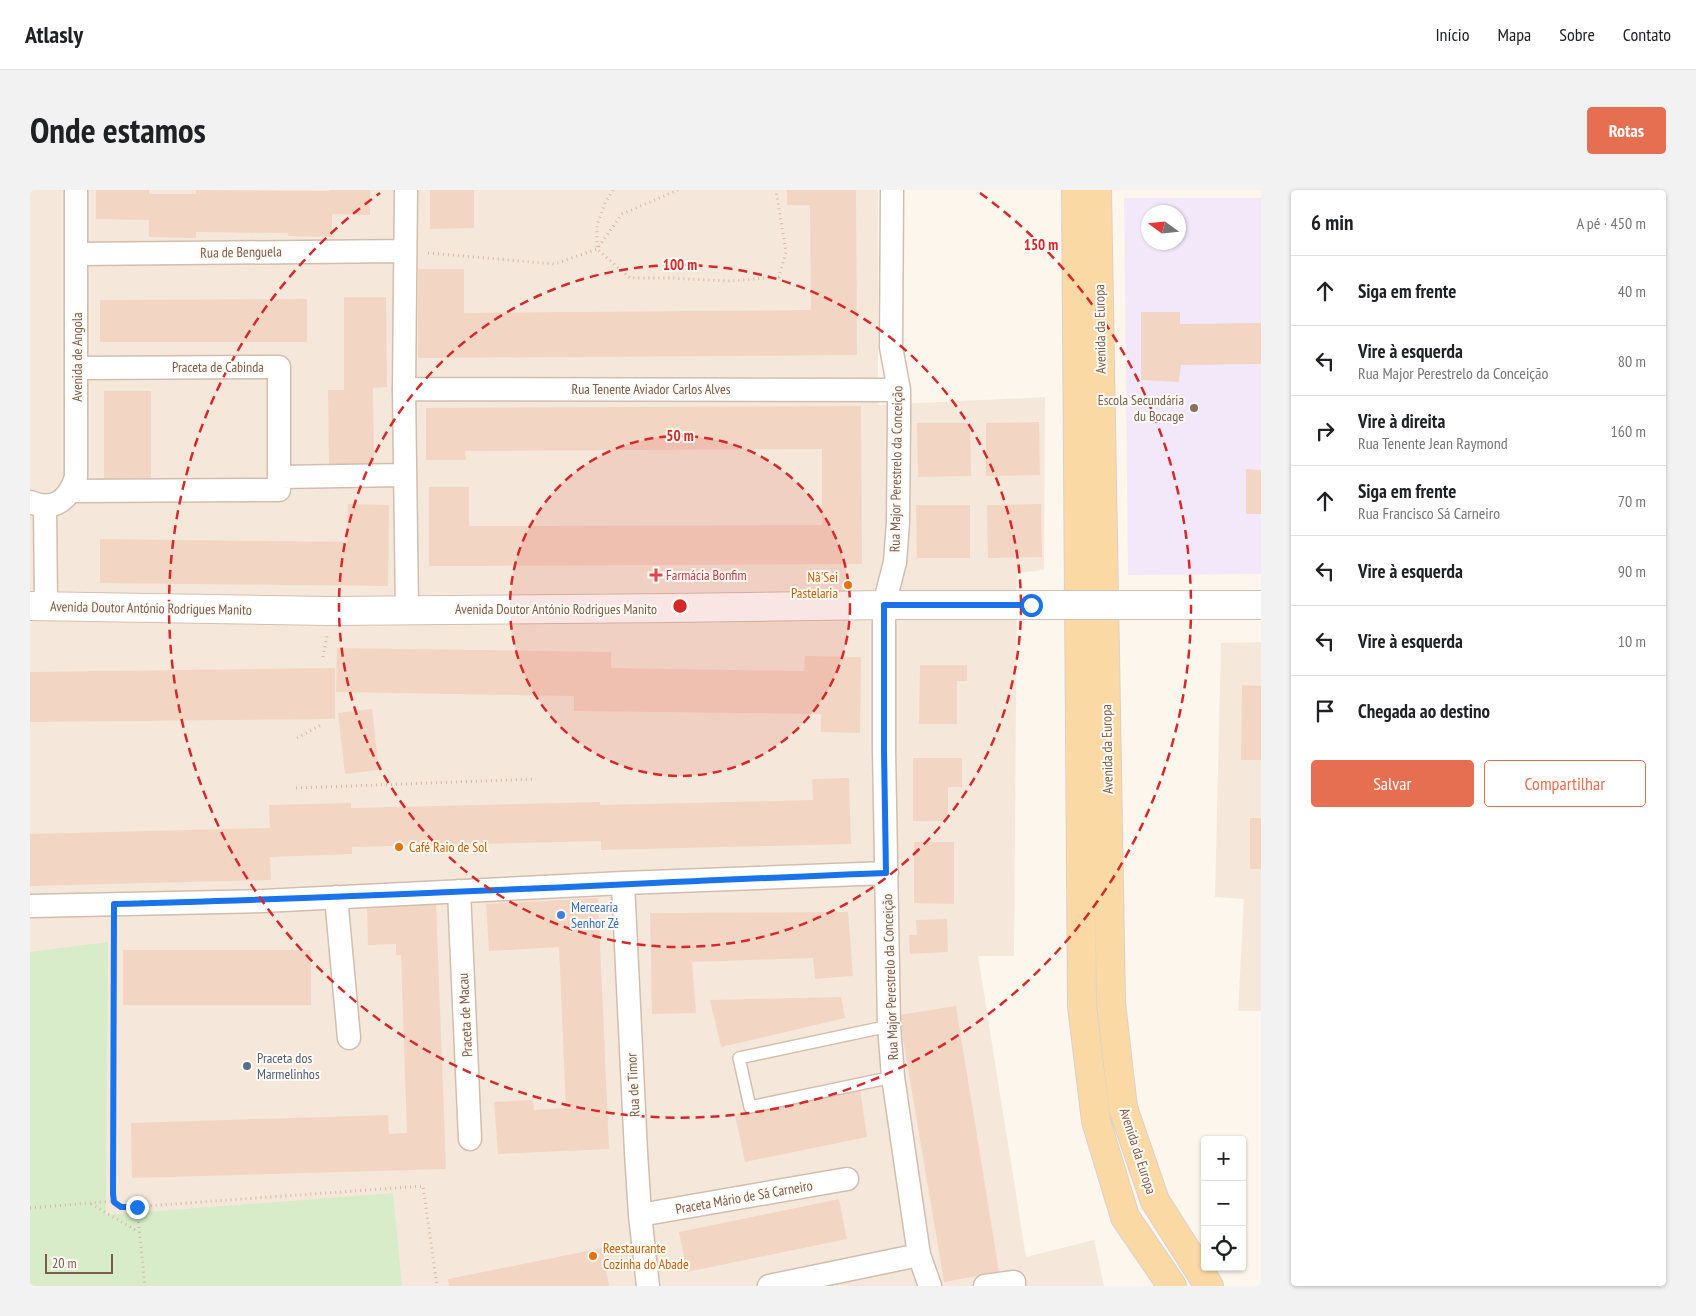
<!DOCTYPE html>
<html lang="pt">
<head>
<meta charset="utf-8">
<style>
  :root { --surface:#fff; --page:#f2f2f2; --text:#202124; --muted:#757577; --line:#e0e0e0; --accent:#e76f51 }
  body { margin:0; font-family:"PT Sans Narrow",sans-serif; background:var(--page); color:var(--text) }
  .controls { position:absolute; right:15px; bottom:15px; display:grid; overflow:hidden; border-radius:5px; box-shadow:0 1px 4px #0004 }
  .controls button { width:45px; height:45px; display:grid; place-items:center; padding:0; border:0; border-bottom:1px solid var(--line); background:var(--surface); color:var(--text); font:25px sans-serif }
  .compass { position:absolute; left:1111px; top:15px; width:45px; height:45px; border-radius:50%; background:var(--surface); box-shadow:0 1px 4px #0004; rotate:285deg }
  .scale { position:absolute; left:15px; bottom:12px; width:68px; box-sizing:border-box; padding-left:5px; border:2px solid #7a5c4d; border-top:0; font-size:14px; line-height:18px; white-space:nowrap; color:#7a5c4d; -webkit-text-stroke:4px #fffaf3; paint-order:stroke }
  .stop { position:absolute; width:15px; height:15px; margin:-11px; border:4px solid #1a73e8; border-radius:50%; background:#fff }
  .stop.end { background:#1a73e8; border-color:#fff; box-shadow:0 1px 5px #0008 }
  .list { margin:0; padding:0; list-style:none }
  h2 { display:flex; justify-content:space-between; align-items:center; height:65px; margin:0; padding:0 20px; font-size:21px }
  h2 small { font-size:16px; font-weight:400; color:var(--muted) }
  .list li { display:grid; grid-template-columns:32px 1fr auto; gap:15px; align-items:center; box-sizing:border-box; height:70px; padding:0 20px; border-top:1px solid var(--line) }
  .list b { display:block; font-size:19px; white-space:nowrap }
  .list p { margin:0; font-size:16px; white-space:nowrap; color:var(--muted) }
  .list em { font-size:16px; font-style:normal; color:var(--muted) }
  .actions { display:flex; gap:10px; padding:15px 20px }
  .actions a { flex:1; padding:11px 0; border:1px solid var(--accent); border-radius:5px; text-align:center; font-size:18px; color:var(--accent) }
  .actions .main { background:var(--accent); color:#fff }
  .icon { flex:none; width:28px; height:28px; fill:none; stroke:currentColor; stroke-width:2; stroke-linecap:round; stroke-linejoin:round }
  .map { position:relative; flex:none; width:1231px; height:1096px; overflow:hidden; border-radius:5px }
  header { display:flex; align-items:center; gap:30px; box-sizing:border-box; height:70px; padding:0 25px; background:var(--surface); border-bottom:1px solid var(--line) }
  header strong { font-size:24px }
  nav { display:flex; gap:28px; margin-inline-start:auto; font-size:18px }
  .intro { display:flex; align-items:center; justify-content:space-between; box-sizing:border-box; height:120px; padding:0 30px }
  h1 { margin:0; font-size:35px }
  .button { padding:12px 22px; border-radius:5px; background:var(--accent); color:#fff; font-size:18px; font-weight:700 }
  main { display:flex; gap:30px; padding:0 30px }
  aside { flex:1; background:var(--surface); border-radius:5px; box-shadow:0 1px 4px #0004 }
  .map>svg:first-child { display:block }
  .residential { fill:#f5e8da }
  .education { fill:#f3e8fa; fill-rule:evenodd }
  .green { fill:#d8ecc9 }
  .building { fill:#f3d5c3 }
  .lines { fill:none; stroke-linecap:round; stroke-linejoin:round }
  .lane-casing { stroke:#d1beb0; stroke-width:14 }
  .street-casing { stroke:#d1beb0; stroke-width:25 }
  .secondary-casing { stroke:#d6c0b0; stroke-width:30 }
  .primary-casing { stroke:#dad1cd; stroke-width:30 }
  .path { stroke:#d9b8a5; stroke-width:3; stroke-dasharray:1 4; stroke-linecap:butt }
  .lane { stroke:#fff; stroke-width:11 }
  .street { stroke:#fff; stroke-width:22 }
  .secondary { stroke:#fff; stroke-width:28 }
  .primary { stroke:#fbd9a5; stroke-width:28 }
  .secondary-bridge-casing { stroke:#d6c0b0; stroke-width:30; stroke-linecap:butt }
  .secondary-bridge { stroke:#fff; stroke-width:28 }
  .route { stroke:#1a73e8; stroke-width:6 }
  .ring { fill:none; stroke:#d62828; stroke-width:2.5; stroke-dasharray:9 6 }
  .education-dot { fill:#8d6e63; stroke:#fffaf3; stroke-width:2 }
  .health-dot { fill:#e0444e; stroke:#fffaf3; stroke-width:2 }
  .food-dot { fill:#e8710a; stroke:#fffaf3; stroke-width:2 }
  .shop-dot { fill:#3f7fe0; stroke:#fffaf3; stroke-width:2 }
  .service-dot { fill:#5c6f8a; stroke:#fffaf3; stroke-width:2 }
  .labels { text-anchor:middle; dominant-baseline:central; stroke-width:4; stroke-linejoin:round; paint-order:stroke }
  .street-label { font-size:14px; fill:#7a5c4d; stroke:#fffaf3 }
  .education-label { font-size:14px; fill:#785e54; stroke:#fffaf3; text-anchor:end }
  .health-label { font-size:14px; fill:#be3a42; stroke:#fffaf3; text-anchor:start }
  .food-label { font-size:14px; fill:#c56008; stroke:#fffaf3; text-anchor:start }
  .shop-label { font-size:14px; fill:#366cbe; stroke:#fffaf3; text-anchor:start }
  .service-label { font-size:14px; fill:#4e5e75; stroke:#fffaf3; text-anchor:start }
  .centre { fill:#d62828; stroke:#fffaf3; stroke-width:2.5 }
  .ring-label { font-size:15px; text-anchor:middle; font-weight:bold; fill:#d62828; stroke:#fffaf3; stroke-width:4; stroke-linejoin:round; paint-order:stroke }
</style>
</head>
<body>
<header>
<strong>Atlasly</strong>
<nav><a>Início</a><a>Mapa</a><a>Sobre</a><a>Contato</a></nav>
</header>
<div class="intro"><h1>Onde estamos</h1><a class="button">Rotas</a></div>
<main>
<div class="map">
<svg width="1231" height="1096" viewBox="0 0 1231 1096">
  <rect width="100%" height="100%" fill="#fdf6ec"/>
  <path class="residential" d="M0,0H848V215L1015,207L1014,380L987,383L984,766H948L996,1067L1064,1050L1074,1096H0Z
    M1231,452V821H1208L1214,709L1185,707L1191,453Z"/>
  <path class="education" d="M1094,8H1231V384L1098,385ZM1118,22H1148V52H1118Z"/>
  <path class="green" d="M78,752L76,1025L363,1003L372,1096H0V762Z"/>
  <path class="building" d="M66,0H119V4H166V0L299,1V0H340V25L302,24V47L258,46V43L166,42V48L119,47V30L66,29Z
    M400,0H444V38L400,39Z
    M757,0H826L827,165L388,168V79H434V123L781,120L780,15H757Z
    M314,107H356L357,197L343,198L344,276H299L298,200H314Z
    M277,109V152H70V110Z
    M1111,122H1150V134L1231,133V174L1151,175L1149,192L1111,190Z
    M74,201H121V295H74Z
    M831,216L832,374L399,376V297H439V336L792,335V259L435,261L436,270H396V218Z
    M1009,232L1010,285L956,286V233Z
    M887,233H940L941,286L888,287Z
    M1216,279L1231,280V324H1216Z
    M318,314L359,315L358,396L70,393V349L317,352Z
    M1011,314L1012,367L958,368L957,315Z
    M886,315H940V368H887Z
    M307,458L581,462V478L774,481L775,466L831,467L830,543L791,542V524L544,521V506L306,502Z
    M890,475H937V491H927V534H889Z
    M305,478V529L0,532V482Z
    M1212,495L1231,496V570H1211Z
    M342,519L349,580L315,584L308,523Z
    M883,568H932V597H918V631H883Z
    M819,588L821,654L571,660V651L322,657V664L240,667L241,690L0,696V644L240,638L239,615L321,613V618L570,612V615L783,610L782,589Z
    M1220,628H1231V679H1220Z
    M884,652H924V714L884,713Z
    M568,708L579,959L468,964L464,912L503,910L504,920L536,918L529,757L459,761L456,714Z
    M406,712L416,979L102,988L101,933L358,925L359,944L377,943L371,765H366V754L338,755L337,715Z
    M818,722L823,786L785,789L783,768L662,772L666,823L622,824L620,723Z
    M917,729L918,762L880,764L879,745H887L886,730Z
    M93,760H281V815H93Z
    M811,807L815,828L691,857L680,810Z
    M926,816L969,1082L914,1092L869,825Z
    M830,899L837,947L715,972L705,925Z
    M809,1009L817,1049L657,1082L649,1042Z
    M572,1058L579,1096H419L418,1089Z"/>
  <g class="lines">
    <defs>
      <path id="lane" d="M859,836L709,868L720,917L863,887"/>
      <path id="street" d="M376,0L374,199L377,420
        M862,0L861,157L869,200V229L868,332L865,372L854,415V560L859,836L863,887L889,1065L900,1096
        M47,64L375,61
        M374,199L869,200
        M249,287L375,285
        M42,301L249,300V177L47,178
        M0,312C24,322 39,310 46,287V0
        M15,316L16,416
        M593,693L606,962L610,1025L618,1096
        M429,701L440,949
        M306,707L319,848
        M0,716L233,711L593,693L857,683
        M610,1025L817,989
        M739,1096L889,1065
        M955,1096L984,1092V1096"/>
      <path id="secondary" d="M1118,415H1231
        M0,416L298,421L640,418L854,415H1001"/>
      <path id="primary" d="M1046,0L1052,816L1066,931L1095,1027L1142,1096
        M1067,0L1081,813L1093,918L1125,1011L1179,1096"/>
    </defs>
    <use href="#lane" class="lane-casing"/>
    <use href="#street" class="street-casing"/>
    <use href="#secondary" class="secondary-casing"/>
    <use href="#primary" class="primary-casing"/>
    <path class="path" d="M583,0L575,13L567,35V59L600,88H641L700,91L749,87L756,62L746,0
      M398,63L525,74L567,59L592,24L648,0
      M293,467L297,446
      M267,548L291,535
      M266,598L506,589
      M84,735V1011L91,1017H101L393,996L407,1096
      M61,1014L109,1042
      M107,1017L115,1096
      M0,1018L84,1011"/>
    <use href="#lane" class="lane"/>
    <use href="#street" class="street"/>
    <use href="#secondary" class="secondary"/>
    <use href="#primary" class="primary"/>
    <defs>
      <path id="secondary-bridge" d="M1001,415H1118"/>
    </defs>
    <use href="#secondary-bridge" class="secondary-bridge-casing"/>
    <use href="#secondary-bridge" class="secondary-bridge"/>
  </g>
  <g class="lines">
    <path class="route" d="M107,1017H91L84,1012L83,1004L84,714C341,708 599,693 856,683L854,560V415H1001"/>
  </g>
  <circle cx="650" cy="416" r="170" fill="#d62828" fill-opacity=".12"/>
  <g class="ring">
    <circle cx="650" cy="416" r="170"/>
    <circle cx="650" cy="416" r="341"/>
    <path d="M950 3A511 511 0 1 1 350 3"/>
  </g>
  <circle class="education-dot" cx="1164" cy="218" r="5"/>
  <path class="health-dot" d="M623.5 377.5h5v5h5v5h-5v5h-5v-5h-5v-5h5z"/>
  <g class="food-dot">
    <circle cx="818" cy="395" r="5"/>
    <circle cx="369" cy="657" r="5"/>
    <circle cx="563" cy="1066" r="5"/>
  </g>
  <circle class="shop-dot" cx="531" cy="725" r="5"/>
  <circle class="service-dot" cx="217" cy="876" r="5"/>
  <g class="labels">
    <g class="street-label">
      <text transform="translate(211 62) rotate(-1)">Rua de Benguela</text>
      <text transform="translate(1070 139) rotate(-91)">Avenida da Europa</text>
      <text transform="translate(47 167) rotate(-90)">Avenida de Angola</text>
      <text x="188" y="177">Praceta de Cabinda</text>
      <text x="621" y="199">Rua Tenente Aviador Carlos Alves</text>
      <text transform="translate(866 279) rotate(-89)">Rua Major Perestrelo da Conceição</text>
      <text transform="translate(121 418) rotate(1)">Avenida Doutor António Rodrigues Manito</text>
      <text x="526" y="419">Avenida Doutor António Rodrigues Manito</text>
      <text transform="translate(1077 559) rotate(-91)">Avenida da Europa</text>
      <text transform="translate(860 787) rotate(-92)">Rua Major Perestrelo da Conceição</text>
      <text transform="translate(435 825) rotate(-93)">Praceta de Macau</text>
      <text transform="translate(603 895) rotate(-93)">Rua de Timor</text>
      <text transform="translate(1108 961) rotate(72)">Avenida da Europa</text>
      <text transform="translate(714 1007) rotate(-10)">Praceta Mário de Sá Carneiro</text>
    </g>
    <g class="education-label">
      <text x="1154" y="210">Escola Secundária<tspan x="1154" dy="16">du Bocage</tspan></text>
    </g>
    <g class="health-label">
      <text x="636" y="385">Farmácia Bonfim</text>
    </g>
    <g class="food-label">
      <text x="808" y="387" text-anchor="end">Nã'Sei<tspan x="808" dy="16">Pastelaria</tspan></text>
      <text x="379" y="657">Café Raio de Sol</text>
      <text x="573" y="1058">Reestaurante<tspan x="573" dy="16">Cozinha do Abade</tspan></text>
    </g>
    <g class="shop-label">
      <text x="541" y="717">Mercearia<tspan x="541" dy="16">Senhor Zé</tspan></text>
    </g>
    <g class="service-label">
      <text x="227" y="868">Praceta dos<tspan x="227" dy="16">Marmelinhos</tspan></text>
    </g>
  </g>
  <circle cx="650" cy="416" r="8" class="centre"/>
  <g class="ring-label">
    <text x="1011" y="60">150 m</text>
    <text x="650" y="80">100 m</text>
    <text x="650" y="251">50 m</text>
  </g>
</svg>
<div class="controls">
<button>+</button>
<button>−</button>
<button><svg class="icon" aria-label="locate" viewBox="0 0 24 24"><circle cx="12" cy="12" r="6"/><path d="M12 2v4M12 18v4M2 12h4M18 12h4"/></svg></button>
</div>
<svg class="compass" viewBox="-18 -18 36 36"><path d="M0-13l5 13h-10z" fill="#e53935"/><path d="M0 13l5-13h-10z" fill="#757577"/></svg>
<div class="scale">20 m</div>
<div class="stop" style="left:1001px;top:415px"></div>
<div class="stop end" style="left:107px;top:1017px"></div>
</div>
<aside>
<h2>6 min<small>A pé · 450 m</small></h2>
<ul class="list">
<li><svg class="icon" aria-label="ahead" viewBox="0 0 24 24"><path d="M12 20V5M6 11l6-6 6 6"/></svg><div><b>Siga em frente</b></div><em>40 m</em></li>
<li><svg class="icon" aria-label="left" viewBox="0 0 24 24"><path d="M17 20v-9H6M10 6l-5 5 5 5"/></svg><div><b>Vire à esquerda</b><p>Rua Major Perestrelo da Conceição</p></div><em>80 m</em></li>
<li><svg class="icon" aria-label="right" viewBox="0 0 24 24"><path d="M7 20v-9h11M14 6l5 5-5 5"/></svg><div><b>Vire à direita</b><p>Rua Tenente Jean Raymond</p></div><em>160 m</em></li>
<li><svg class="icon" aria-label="ahead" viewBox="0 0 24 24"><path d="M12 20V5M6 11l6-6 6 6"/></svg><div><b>Siga em frente</b><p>Rua Francisco Sá Carneiro</p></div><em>70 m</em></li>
<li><svg class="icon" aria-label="left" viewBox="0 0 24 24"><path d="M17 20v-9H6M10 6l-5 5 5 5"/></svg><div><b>Vire à esquerda</b></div><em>90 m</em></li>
<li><svg class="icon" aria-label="left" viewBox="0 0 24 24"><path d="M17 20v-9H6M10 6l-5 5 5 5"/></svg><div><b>Vire à esquerda</b></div><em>10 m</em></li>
<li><svg class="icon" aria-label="arrive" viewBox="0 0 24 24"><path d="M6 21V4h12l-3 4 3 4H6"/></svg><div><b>Chegada ao destino</b></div></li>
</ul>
<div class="actions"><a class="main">Salvar</a><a>Compartilhar</a></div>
</aside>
</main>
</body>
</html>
